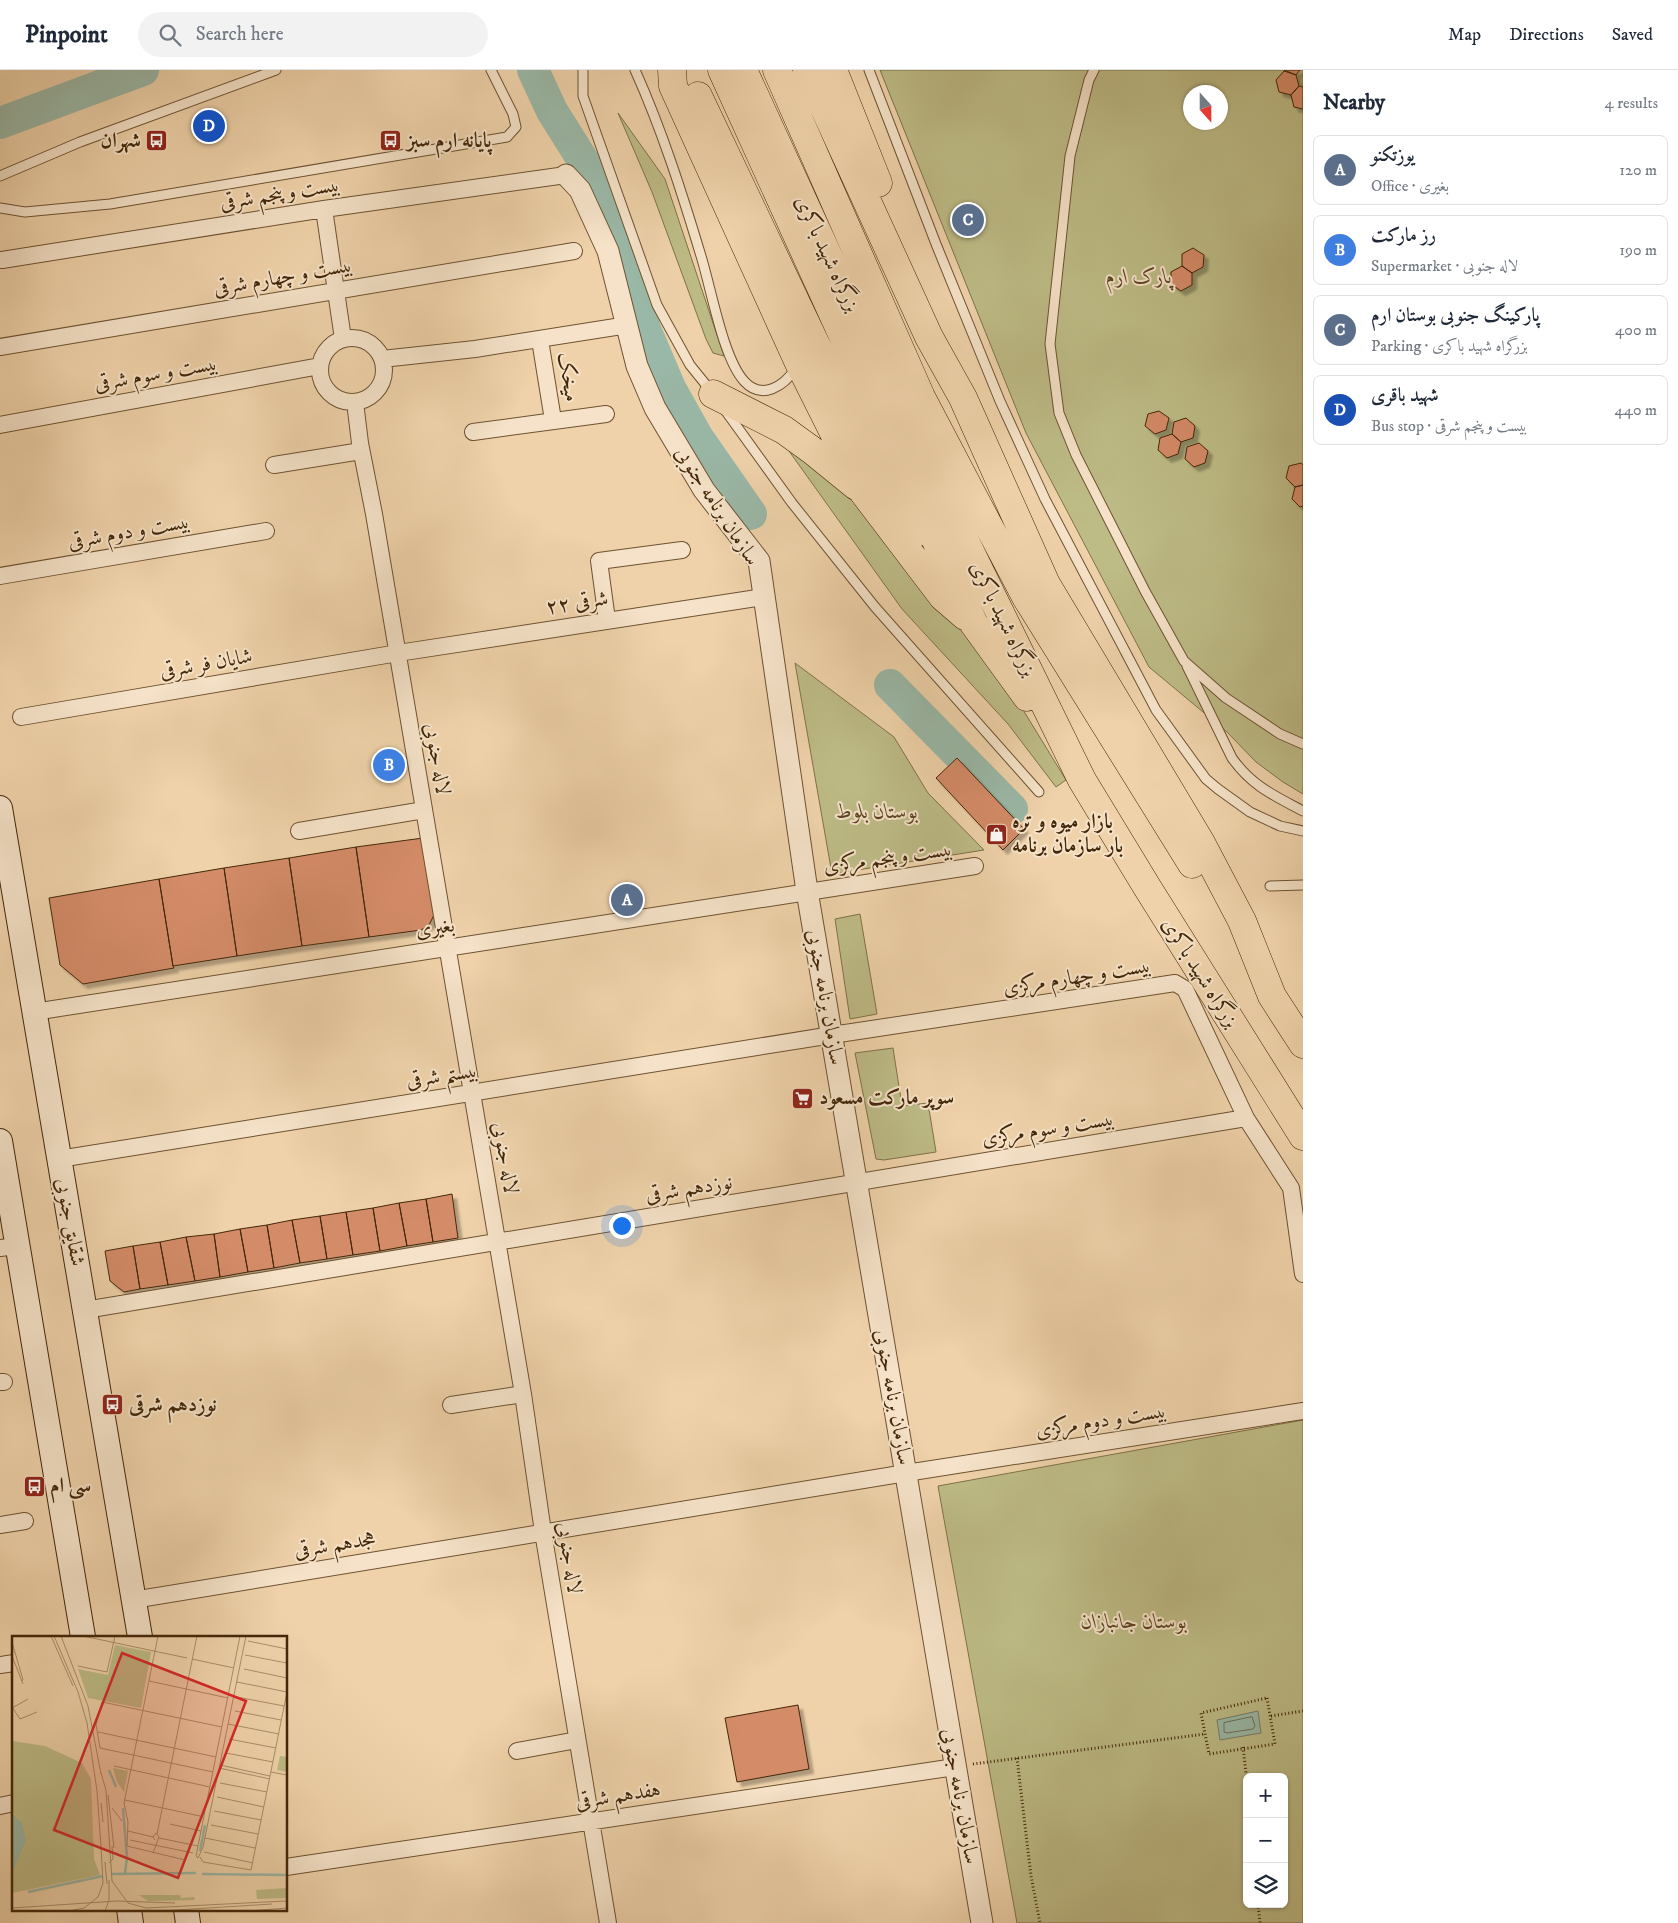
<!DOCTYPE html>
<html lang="en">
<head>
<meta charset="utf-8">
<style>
  :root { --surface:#fff; --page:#f2f2f3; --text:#1f2937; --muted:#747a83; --line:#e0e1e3; --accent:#1a73e8 }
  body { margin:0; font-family:"IM FELL DW Pica",Amiri,serif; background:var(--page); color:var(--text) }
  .controls { position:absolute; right:15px; bottom:15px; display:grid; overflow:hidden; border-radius:8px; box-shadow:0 1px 4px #0004 }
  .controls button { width:45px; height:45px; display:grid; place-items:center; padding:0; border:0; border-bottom:1px solid var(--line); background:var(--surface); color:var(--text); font:25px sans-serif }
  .compass { position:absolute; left:1183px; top:15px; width:45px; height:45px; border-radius:50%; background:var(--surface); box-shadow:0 1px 4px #0004; rotate:159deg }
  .you { position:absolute; left:621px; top:1155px; width:18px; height:18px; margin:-12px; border:4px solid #fff; border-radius:50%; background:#1a73e8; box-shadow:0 0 0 8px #1a73e833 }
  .badge { display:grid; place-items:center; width:32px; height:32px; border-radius:50%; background:var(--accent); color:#fff; font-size:16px; font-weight:700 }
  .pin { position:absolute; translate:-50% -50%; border:2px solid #fff; box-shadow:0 1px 5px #0006 }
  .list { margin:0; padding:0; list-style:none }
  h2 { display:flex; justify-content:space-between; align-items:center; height:65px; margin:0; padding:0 20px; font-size:21px }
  h2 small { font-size:16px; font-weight:400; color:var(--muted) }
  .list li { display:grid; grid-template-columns:32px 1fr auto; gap:15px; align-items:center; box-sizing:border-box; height:70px; margin:0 10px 10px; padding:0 10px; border:1px solid var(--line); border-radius:8px }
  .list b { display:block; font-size:19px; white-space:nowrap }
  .list p { margin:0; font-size:16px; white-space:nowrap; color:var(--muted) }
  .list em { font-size:16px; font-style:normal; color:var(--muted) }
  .icon { flex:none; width:28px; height:28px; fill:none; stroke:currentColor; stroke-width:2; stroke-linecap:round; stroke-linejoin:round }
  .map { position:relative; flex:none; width:1303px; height:1853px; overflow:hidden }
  header { display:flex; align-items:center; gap:30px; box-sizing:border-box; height:70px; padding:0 25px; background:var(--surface); border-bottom:1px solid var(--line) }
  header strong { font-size:24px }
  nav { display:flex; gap:28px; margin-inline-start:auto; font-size:18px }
  .search { width:350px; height:45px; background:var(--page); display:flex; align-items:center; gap:12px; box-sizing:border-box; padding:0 18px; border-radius:28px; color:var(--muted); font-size:19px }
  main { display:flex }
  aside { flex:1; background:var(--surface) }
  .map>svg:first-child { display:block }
  .green { fill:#bdbb86; stroke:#807148; fill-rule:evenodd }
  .water { fill:#9ab8a7; stroke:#777e68 }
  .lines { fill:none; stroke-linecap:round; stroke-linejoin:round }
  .shore { stroke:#6e7058; stroke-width:1 }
  .river { stroke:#9ab8a7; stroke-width:32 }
  .building { fill:#d48b68; stroke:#432709; filter:url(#shadow) }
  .service-casing { stroke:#6e5231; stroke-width:11 }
  .minor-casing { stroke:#6e5231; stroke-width:18 }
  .tertiary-casing { stroke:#6e5231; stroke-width:23 }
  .secondary-casing { stroke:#432709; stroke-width:26 }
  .trunk-casing { stroke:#432709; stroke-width:29 }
  .path { stroke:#432709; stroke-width:3; stroke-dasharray:1 2.5; stroke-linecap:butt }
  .service { stroke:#f5e2c8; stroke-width:9 }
  .minor { stroke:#f5e2c8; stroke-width:16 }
  .tertiary { stroke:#f5e2c8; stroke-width:21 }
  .secondary { stroke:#f5e2c8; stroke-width:24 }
  .trunk { stroke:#efd2aa; stroke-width:28 }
  .labels { text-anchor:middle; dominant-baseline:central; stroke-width:4; stroke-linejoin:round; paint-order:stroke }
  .poi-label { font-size:21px; font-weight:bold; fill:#432709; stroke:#f5e2c8; text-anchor:start }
  .street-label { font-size:21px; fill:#432709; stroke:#f5e2c8 }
  .park-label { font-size:21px; font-style:italic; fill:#5b4522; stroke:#f5e2c8 }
  .inset-river { fill:none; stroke:#9ab8a7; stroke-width:2.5 }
  .inset-road { fill:none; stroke:#aa8e6a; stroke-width:1 }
  .view { fill:#d62828; fill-opacity:0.15; stroke:#d62828; stroke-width:2.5 }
  .inset-edge { fill:none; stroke:#432709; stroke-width:2.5 }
</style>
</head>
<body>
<header>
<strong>Pinpoint</strong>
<div class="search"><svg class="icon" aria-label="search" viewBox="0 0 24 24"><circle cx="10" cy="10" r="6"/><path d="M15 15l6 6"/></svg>Search here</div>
<nav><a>Map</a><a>Directions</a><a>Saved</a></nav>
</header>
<main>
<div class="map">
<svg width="1303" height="1853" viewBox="0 0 1303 1853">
  <defs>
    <filter id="shadow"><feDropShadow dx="4.5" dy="4.5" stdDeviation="1" flood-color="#0004"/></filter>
  </defs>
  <rect width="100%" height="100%" fill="#efd2aa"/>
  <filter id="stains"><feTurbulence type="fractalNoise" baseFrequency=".004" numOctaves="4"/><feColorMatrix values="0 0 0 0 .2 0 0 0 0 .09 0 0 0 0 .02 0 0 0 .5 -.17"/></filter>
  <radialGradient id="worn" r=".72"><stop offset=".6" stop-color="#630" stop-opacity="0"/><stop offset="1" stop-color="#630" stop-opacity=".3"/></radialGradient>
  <path class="green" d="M880,0H1303V724L1283,712L1256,692L1227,662L1149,597L1026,363ZM1190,22H1220V52H1190Z
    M618,43L665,109L724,286L713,283L706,269L652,122Z
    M806,380L859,424L998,599L1066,710L1056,717L1008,654L902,539L789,381Z
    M795,593L894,667L928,723L984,780L832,804Z
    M860,844L877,944L850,949L835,849Z
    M893,978L902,1036L928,1033L936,1082L884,1090L876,1089L855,983Z
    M1303,1350V1853H1017L938,1416ZM1247,1707H1284V1834H1247Z"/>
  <path class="water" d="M1258,1641L1261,1663L1220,1670L1217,1650Z"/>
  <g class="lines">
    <path class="shore" d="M1252,1647L1255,1656L1253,1659L1227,1663L1224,1662V1653Z"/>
    <path class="river" d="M533,0L552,41L604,124L618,156L645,259L670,318L698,368L751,444
      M0,53L143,0
      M890,615L1012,739"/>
  </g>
  <path class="building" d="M1284,0H1300L1296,5Z
    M1284,1L1296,5L1299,16L1291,25L1279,22L1276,10Z
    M1299,16L1303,17V39L1294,37L1291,25Z
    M1193,178L1204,185L1203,197L1192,203L1182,196V184Z
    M1182,196L1192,203V215L1181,221L1171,214V202Z
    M1159,341L1169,348L1166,360L1155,364L1145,356L1148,344Z
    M1186,348L1195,356L1193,368L1181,372L1172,364L1174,352Z
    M1172,364L1181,372L1178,384L1167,388L1158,380L1160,368Z
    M1199,373L1208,381L1205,393L1194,397L1185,389L1187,377Z
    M1301,393L1303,395V415L1295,417L1286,408L1289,396Z
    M1303,415V436L1300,437L1292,429L1295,417Z
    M957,688L1024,759L1003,780L936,708Z
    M423,768L434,845L429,855L421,860L369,867L356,777Z
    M356,777L369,867L302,876L289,788Z
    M289,788L302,876L237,886L224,798Z
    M224,798L237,886L173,896L159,809Z
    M159,809L173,896L174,898L83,914L60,895L49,828Z
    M452,1124L458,1168L433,1172L426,1129Z
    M426,1129L433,1172L407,1176L399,1133Z
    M399,1133L407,1176L380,1181L373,1138Z
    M373,1138L380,1181L353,1185L346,1142Z
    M346,1142L353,1185L327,1189L320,1146Z
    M320,1146L327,1189L300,1193L292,1150Z
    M292,1150L300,1193L274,1198L267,1155Z
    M267,1155L274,1198L248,1202L240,1159Z
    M240,1159L248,1202L220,1207L214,1164Z
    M214,1164L220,1207L195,1211L186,1167Z
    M186,1167L195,1211L168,1215L160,1172Z
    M160,1172L168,1215L140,1219L133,1176Z
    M133,1176L140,1219L124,1222L110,1211L105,1181Z
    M798,1635L809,1699L737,1712L725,1648Z"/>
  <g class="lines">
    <defs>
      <path id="service" d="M583,0V26L657,235L690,295L711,321
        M635,0C662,60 682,123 701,186C711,218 723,288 744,311C762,331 784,316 796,298
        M869,0L936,174L1000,331L1045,429L1156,640L1206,709L1218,719L1250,742L1280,756L1303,761
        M1094,0L1089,10L1070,86L1050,274L1059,343L1076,385L1145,521L1184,591L1226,628L1280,664L1303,674
        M0,106L80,72L276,0
        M0,138L25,142L110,134L507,67L516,57L513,44L491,0
        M725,340L792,433L875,537L1039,722
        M1187,596L1232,688C1252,716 1273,725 1303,741
        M1270,816L1303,815"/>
      <path id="minor" d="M324,139L343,269
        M2,190L324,139L566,105
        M320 300a32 32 0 1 1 64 0a32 32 0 1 1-64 0Z
        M540,270L553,350
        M0,277L574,181
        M382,289L475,279L628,255
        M355,332L360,373L374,444L523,1324L543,1462L608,1853
        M0,355L320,296
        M473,362L606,344
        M274,395L361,381
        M0,506L266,461
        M607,550L599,491L682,480
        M21,647L398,583L764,527
        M299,761L424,740
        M34,942L975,796
        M59,1089L832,965L1175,913L1185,919L1246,1048L1291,1118L1303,1204
        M0,1178L17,1176
        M85,1240L1246,1048
        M0,1312H4
        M451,1335L523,1324
        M0,1455L25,1451
        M133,1530L906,1403L1303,1341
        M0,1595L14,1593
        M517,1681L577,1670
        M0,1736L14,1733
        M286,1797L955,1697"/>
      <path id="tertiary" d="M566,105L580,120L608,181L637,296L655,338L704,420L759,491L807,821L982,1853"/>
      <path id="secondary" d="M0,738L140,1567
        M0,1071L83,1567
        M129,1839L131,1853
        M186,1839L188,1853"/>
      <path id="trunk" d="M672,0L673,16L799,293L864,423L943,527L965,546
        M722,0L974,554L1027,627
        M743,0L869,275L1082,710L1147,817L1303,1066
        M777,0L921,327L1026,527L1192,794
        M807,0L929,267L963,328L1046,514L1201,773L1242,851L1272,926L1303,974
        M833,0L878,113
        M698,26L816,275L902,442L918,462
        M713,324L784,360L813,381L856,416"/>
    </defs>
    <use href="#service" class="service-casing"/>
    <use href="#minor" class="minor-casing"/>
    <use href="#tertiary" class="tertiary-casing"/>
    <use href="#secondary" class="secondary-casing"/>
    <use href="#trunk" class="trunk-casing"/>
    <path class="path" d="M1267,1628L1275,1674L1209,1684L1201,1643Z
      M1271,1646L1303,1641
      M1243,1677L1247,1712
      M1017,1688L1031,1806L1040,1853
      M973,1694L1205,1664
      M1258,1834L1260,1853"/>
    <use href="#service" class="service"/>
    <use href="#minor" class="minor"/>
    <use href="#tertiary" class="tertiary"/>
    <use href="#secondary" class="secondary"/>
    <use href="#trunk" class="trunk"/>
  </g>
  <defs>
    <symbol id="bus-square" viewBox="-11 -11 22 22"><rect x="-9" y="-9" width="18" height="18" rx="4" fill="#8f2418" stroke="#f5e2c8"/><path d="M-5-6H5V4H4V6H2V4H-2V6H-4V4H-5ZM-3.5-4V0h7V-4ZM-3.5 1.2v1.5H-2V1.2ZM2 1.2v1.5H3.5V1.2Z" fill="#fff"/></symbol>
    <symbol id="shop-square" viewBox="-11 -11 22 22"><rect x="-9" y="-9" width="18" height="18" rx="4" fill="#8f2418" stroke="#f5e2c8"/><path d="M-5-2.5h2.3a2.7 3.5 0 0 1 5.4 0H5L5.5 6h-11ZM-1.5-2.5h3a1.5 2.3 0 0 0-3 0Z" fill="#fff"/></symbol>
    <symbol id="supermarket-square" viewBox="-11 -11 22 22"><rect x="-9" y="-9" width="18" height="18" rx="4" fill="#8f2418" stroke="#f5e2c8"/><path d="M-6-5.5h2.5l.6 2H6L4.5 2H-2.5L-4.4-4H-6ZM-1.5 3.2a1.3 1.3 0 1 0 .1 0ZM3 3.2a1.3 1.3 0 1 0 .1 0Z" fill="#fff"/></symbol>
  </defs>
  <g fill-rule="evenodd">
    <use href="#bus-square" x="144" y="58" width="25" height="25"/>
    <use href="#bus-square" x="378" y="58" width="25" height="25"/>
    <use href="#shop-square" x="984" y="752" width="25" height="25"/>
    <use href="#supermarket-square" x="790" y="1016" width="25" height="25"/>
    <use href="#bus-square" x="100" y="1322" width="25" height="25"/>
    <use href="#bus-square" x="22" y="1404" width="25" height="25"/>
  </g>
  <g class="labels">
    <g class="poi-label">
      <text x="141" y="71" text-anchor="end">شهران</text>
      <text x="407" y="71">پایانه ارم سبز</text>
      <text x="1012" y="752">بازار میوه و تره<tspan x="1012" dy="24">بار سازمان برنامه</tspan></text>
      <text x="819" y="1028">سوپر مارکت مسعود</text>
      <text x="129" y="1335">نوزدهم شرقی</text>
      <text x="50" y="1416">سی ام</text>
    </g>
    <g class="street-label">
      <text transform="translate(280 124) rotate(-9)">بیست و پنجم شرقی</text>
      <text transform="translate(827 184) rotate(65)">بزرگراه شهید باکری</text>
      <text transform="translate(283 207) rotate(-10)">بیست و چهارم شرقی</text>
      <text transform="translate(156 304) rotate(-10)">بیست و سوم شرقی</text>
      <text transform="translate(568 307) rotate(81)">میخک</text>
      <text transform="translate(717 436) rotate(57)">سازمان برنامه جنوبی</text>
      <text transform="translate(129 462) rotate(-10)">بیست و دوم شرقی</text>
      <text transform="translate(577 533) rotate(-9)">۲۲ شرقی</text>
      <text transform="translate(1003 549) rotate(64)">بزرگراه شهید باکری</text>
      <text transform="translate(206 594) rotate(-10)">شایان فر شرقی</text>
      <text transform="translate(437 689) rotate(80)">لاله جنوبی</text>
      <text transform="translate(888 788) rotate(-8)">بیست و پنجم مرکزی</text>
      <text transform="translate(435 858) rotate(-9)">بغیری</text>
      <text transform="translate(1200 903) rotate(58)">بزرگراه شهید باکری</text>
      <text transform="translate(1077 907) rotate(-9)">بیست و چهارم مرکزی</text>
      <text transform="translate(825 927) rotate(80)">سازمان برنامه جنوبی</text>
      <text transform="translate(442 1006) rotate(-9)">بیستم شرقی</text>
      <text transform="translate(1048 1059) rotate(-9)">بیست و سوم مرکزی</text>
      <text transform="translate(505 1088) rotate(80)">لاله جنوبی</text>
      <text transform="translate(689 1119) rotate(-9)">نوزدهم شرقی</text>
      <text transform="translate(70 1152) rotate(80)">شقایق جنوبی</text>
      <text transform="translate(893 1327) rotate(80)">سازمان برنامه جنوبی</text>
      <text transform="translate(1101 1351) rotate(-9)">بیست و دوم مرکزی</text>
      <text transform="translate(335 1475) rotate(-9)">هجدهم شرقی</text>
      <text transform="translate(569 1488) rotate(81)">لاله جنوبی</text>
      <text transform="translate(618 1726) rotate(-9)">هفدهم شرقی</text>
      <text transform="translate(960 1726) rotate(80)">سازمان برنامه جنوبی</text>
    </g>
    <g class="park-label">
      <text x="1139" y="207">پارک ارم</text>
      <text x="877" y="742">بوستان بلوط</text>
      <text x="1134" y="1552">بوستان جانبازان</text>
    </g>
  </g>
  <g transform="translate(12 1566)">
    <rect width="275" height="275" fill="#efd2aa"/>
    <path d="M103,9L139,16L129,72L76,62L66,33L96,39ZM0,105L33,110L70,127L79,143L82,223L88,239L0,257ZM268,120L275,121V136L265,134ZM101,132L116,135L112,156L105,146ZM275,252V262L245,263L244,254ZM127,259H168L169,262L182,261L183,264L136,265Z" fill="#bdbb86"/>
    <path d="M0,178L10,187L14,204L0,238Z" fill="#9ab8a7"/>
    <path class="inset-river" d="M97,134L104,151M111,172L115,222L113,237M188,215L193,189M100,238L184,237M190,238L275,239M16,256L91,240"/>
    <path class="inset-road" d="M39,0L61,50M42,0L66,56L75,87L85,155L89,211L91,247L86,261L72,272L57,275M49,0L76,70L89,138M71,0L175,22M146,0L112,167L116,186L115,210L173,224M228,0L184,220L186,222L191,211L234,0M236,5L275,13M0,6L11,44L9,45M233,19L275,27M0,20L11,48M180,23L222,32M66,30L95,36L103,0M232,33L275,42M137,45L216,62M225,46L275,56M225,61L272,70M0,71L8,83L25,76M0,72L16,63M223,75L269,84M216,88L267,98M86,96L204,121M217,103L264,112M214,117L261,126M208,129L258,140M102,130L198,151M207,132L258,143M201,136L88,112L84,88L90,66L210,91M259,136L275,139M89,137L94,154L100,245L116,267L134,272L274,265M208,147L255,156M96,159L102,212M205,161L252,171M113,164L188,180M89,167L91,186M100,172L110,185M202,175L249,184M158,188L189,195M199,189L246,198M116,195L141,201M145,198L185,0M147,202L186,210M193,202L243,212M118,204L181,217M192,216L241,227M141,217L147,201L144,197L141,201L143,204M188,221L191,226L239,234L275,56M93,226L95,248M97,227L101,223L100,210M0,272L105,265L163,267M93,275L97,264V244M148,275L260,268M237,275L275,272"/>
    <path class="view" d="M110,17L234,65L166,242L42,194Z"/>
    <rect width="275" height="275" class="inset-edge"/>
  </g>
  <rect width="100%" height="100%" filter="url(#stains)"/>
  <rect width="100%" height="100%" fill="url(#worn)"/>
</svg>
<div class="controls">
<button>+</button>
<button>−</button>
<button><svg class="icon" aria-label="layers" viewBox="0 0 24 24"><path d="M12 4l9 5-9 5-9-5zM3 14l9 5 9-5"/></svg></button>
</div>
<svg class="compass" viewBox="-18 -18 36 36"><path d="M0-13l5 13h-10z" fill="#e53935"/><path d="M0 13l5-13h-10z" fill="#747a83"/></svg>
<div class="you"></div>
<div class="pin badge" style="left:627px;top:830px;background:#5c6f8a">A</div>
<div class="pin badge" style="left:389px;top:695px;background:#3f7fe0">B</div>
<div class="pin badge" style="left:968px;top:150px;background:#5c6f8a">C</div>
<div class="pin badge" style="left:209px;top:56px;background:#1a4fb4">D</div>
</div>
<aside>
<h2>Nearby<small>4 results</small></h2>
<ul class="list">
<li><span class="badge" style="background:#5c6f8a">A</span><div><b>یوزتکنو</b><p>Office · بغیری</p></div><em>120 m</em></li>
<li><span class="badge" style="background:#3f7fe0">B</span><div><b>رز مارکت</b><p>Supermarket · لاله جنوبی</p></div><em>190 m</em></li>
<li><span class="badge" style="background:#5c6f8a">C</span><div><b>پارکینگ جنوبی بوستان ارم</b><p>Parking · بزرگراه شهید باکری</p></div><em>400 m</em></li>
<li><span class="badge" style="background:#1a4fb4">D</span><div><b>شهید باقری</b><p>Bus stop · بیست و پنجم شرقی</p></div><em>440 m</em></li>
</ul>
</aside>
</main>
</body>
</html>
